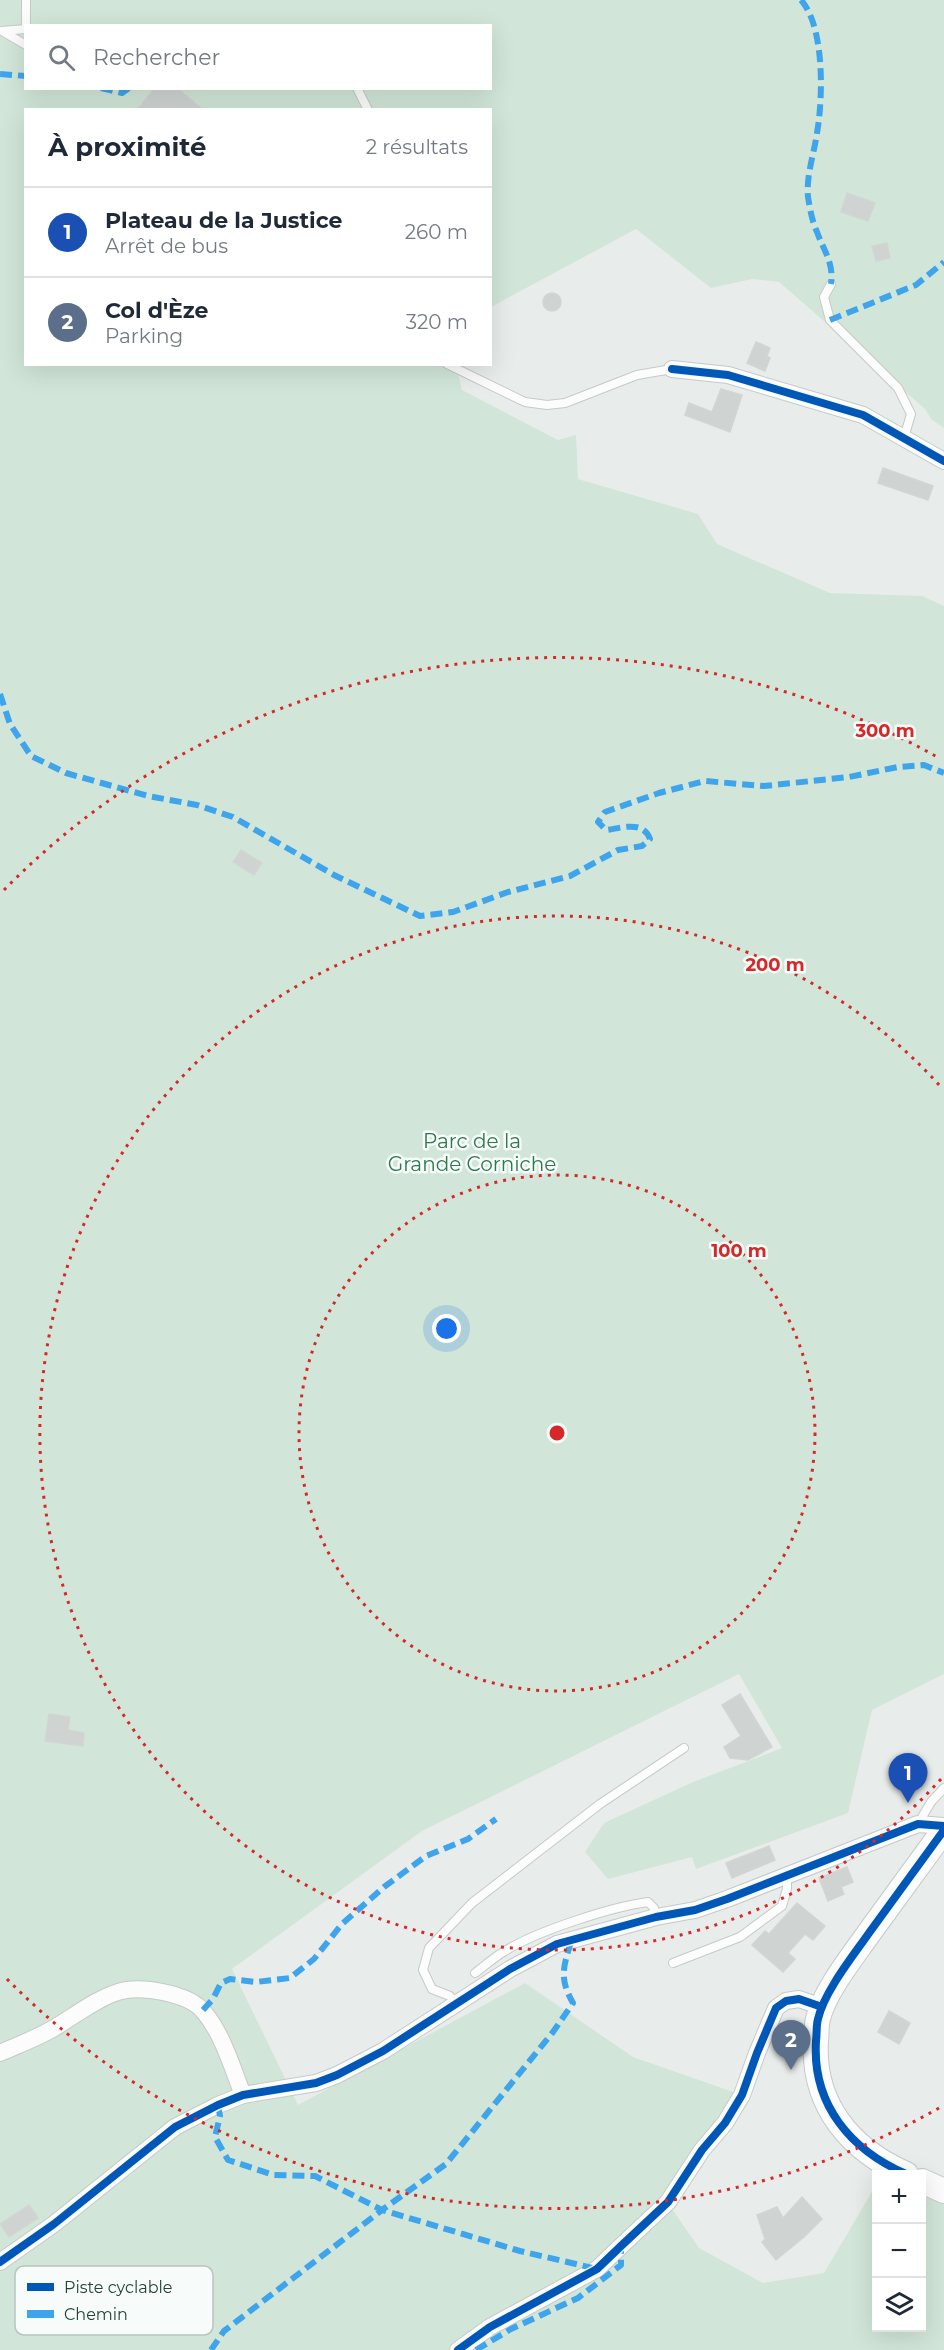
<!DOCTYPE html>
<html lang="fr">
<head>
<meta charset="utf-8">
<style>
  :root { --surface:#fff; --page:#f6f6f7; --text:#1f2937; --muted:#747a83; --line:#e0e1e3; --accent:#697e78 }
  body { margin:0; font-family:Montserrat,sans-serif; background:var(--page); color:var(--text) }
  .controls { position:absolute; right:18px; bottom:18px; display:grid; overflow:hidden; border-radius:0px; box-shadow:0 6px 24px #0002 }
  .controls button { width:54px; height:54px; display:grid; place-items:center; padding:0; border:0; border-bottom:2px solid var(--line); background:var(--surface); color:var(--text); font:30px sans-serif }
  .you { position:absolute; left:447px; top:1329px; width:21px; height:21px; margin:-15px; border:4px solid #fff; border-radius:50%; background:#1a73e8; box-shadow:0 0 0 9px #1a73e833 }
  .badge { display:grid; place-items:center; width:39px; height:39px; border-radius:50%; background:var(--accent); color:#fff; font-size:20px; font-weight:700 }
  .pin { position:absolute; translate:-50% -50px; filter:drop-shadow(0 2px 3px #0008) }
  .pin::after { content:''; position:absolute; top:32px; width:21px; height:18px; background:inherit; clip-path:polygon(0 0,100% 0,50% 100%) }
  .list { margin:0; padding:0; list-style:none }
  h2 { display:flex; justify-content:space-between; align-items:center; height:78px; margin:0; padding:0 24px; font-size:26px }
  h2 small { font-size:20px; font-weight:400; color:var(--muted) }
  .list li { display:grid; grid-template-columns:39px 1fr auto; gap:18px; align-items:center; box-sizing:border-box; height:90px; padding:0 24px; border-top:2px solid var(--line) }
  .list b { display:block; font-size:22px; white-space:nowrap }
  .list p { margin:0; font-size:20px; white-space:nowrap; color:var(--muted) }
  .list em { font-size:20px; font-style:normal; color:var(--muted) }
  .icon { flex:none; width:33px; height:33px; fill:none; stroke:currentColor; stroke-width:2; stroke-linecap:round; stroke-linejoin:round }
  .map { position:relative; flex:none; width:944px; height:2350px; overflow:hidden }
  .search { position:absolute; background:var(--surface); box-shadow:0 6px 24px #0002; left:24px; top:24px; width:468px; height:66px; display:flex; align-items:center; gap:15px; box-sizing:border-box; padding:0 21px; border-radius:0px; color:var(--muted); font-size:22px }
  .panel { position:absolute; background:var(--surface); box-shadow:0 6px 24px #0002; left:24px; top:108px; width:468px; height:258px; border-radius:0px }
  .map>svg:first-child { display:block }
  .green { fill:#d1e6d8; fill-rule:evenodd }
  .building { fill:#cfd4d2; stroke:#d1d6d4; stroke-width:1.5 }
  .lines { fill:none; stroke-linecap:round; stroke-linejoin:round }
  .lane-casing { stroke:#c5cac8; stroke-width:10 }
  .street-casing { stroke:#c5cac8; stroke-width:18 }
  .secondary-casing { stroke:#c3cbc8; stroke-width:26 }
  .lane { stroke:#fcfcfc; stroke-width:8 }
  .street { stroke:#fcfcfc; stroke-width:16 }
  .secondary { stroke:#fcfcfc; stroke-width:24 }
  .quiet { stroke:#3ea4ec; stroke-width:6; stroke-dasharray:12 6; stroke-linecap:butt }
  .cycleway-casing { stroke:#f7fbf9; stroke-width:11 }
  .cycleway { stroke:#0057b8; stroke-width:8 }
  .ring { fill:none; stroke:#d62828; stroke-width:3; stroke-dasharray:3 6 }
  .labels { text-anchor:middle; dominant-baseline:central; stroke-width:5; stroke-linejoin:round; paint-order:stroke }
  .park-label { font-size:20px; fill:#2d7a4b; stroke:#f7fbf9 }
  .key { fill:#f7fbf9; stroke:#b8c4c0; stroke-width:1.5 }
  .key-label { font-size:16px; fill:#24423a }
  .centre { fill:#d62828; stroke:#f7fbf9; stroke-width:3 }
  .ring-label { font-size:18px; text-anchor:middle; font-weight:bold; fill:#d62828; stroke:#f7fbf9; stroke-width:5; stroke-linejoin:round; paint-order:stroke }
</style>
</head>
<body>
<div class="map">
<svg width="944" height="2350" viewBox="0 0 944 2350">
  <rect width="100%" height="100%" fill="#e8edeb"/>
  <path class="green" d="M0,0H944V428L931,419L925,409L779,282L752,279L711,288L636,229L491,307L490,110H26V364L456,365L462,390L558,440L576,435L578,479L698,514L717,544L830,593L922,596L944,606V1674L872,1710L848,1813L696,1869L692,1857L608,1879L585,1852L604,1823L693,1782L782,1748L739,1674L422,1831L232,1969L298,2105L525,1983L633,2057L742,2095L668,2203L699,2248L763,2283L824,2273L876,2185V2328H922V2181L944,2191V2350H0ZM26,26H490V88H26Z"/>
  <path class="building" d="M155,88H177L203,110H137Z
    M847,193L875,203L868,221L841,212Z
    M887,243L890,258L876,261L872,246Z
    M543 302a9 9 0 1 1 18 0a9 9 0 1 1-18 0Z
    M756,342L770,348L767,356L770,358L765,371L747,363Z
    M721,389L742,395L730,432L685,415L689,403L712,412Z
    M883,468L933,486L928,500L878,483Z
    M241,850L262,863L254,875L233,862Z
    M740,1694L772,1747L748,1760L730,1758L724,1747L741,1736L722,1705Z
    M49,1714L70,1717L68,1730L84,1733L83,1746L45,1741Z
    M769,1846L775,1860L732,1878L726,1863Z
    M847,1867L853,1882L841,1887L844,1894L828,1901L819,1878Z
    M797,1903L825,1926L813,1940L805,1934L788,1953L795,1959L783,1972L752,1945L765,1931L769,1934Z
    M889,2011L910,2023L899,2044L878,2032Z
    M802,2197L822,2219L804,2237L776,2260L762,2242L765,2239L757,2215L777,2207L783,2218Z
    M29,2205L38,2218L9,2237L0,2224Z"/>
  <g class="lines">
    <defs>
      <path id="lane" d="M26,26V0
        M2,31L26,45
        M2,31L26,29
        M357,88L368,110
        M831,284L824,297L830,320L898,388L911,414L904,438
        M447,364L525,402L547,405L565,403L637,375L672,369
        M918,1824L931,1802L944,1788
        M673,1963L740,1937L782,1906L787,1889V1876
        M475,1973C485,1966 494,1957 505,1951C537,1931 611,1907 648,1902L654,1908L656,1917
        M455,2004L450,1996L432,1989L423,1970L429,1948L472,1903L600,1804L684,1748"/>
      <path id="street" d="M672,369L728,375L863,415L944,461
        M0,2053C18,2045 37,2038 54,2028C74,2016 96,1999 118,1992C140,1985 189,1993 204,2012C223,2035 232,2067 243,2095
        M0,2262L54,2224L175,2127L218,2105L243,2095L316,2083L337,2075L383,2051L510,1969L557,1944L656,1917L695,1910L727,1899L918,1824L944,1826
        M458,2350L490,2327L597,2269L621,2246L668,2202L702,2150L725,2123L742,2095L757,2053L776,2008L786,2001L799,1999L822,2007"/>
      <path id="secondary" d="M906,2174C851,2150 812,2105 816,2041C817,2034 816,2026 818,2019C824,1992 853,1956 869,1933C894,1899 919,1864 944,1830
        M922,2181L944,2191"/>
    </defs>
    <use href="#lane" class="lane-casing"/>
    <use href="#street" class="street-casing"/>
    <use href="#secondary" class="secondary-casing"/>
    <use href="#lane" class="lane"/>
    <use href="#street" class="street"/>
    <use href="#secondary" class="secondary"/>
    <path class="quiet" d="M801,0C825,27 823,99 817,133C814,154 806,176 808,197C810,209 812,221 817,232C824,251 834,263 831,284
      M0,74L26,76
      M101,88L122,93L129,88
      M830,320L916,285L944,262
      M0,694L10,724L31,756L66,773L148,796L197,805L233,817L334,875L420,916L453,912L508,892L570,876L618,850L642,846L650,839C643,820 622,828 606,830L598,822L605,812L659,793L705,781L764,786L849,777L898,767L924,765L944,773
      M203,2010L213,1999L221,1983L230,1979L256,1982L290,1978L314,1959L342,1924L384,1887L426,1856L468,1839L496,1819
      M218,2105L220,2116L215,2137L228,2160L274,2175L315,2176L382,2210L520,2251L597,2269
      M211,2350L224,2331L382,2210L446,2164L553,2032L573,2003C558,1977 564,1966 572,1938
      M476,2350L511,2329L578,2298L621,2265V2246"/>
    <defs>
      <path id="cycleway" d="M672,369L728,375L863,415L944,461
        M906,2174C851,2150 812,2105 816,2041C817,2034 816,2026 818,2019C824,1992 853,1956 869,1933C894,1899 919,1864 944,1830
        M0,2262L54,2224L175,2127L218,2105L243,2095L316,2083L337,2075L383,2051L510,1969L557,1944L656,1917L695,1910L727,1899L918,1824L944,1826
        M458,2350L490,2327L597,2269L621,2246L668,2202L702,2150L725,2123L742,2095L757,2053L776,2008L786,2001L799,1999L822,2007"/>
    </defs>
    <use href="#cycleway" class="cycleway-casing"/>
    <use href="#cycleway" class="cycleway"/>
  </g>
  <g class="ring">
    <circle cx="557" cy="1433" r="258"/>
    <path d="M941 1779A517 517 0 1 1 941 1087"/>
    <path d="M939 2108A775 775 0 0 1 4 1976M4 890A775 775 0 0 1 939 758"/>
  </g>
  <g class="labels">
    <g class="park-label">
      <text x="472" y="1141">Parc de la<tspan x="472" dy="23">Grande Corniche</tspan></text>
    </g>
  </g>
  <rect x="15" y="2266" width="198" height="69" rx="9" class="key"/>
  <rect x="27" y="2283" width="27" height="8" fill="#0057b8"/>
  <rect x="27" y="2310" width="27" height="8" fill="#3ea4ec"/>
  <g class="key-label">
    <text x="64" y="2293">Piste cyclable</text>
    <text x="64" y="2320">Chemin</text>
  </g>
  <circle cx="557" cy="1433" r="9" class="centre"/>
  <g class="ring-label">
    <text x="885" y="737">300 m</text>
    <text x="775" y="971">200 m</text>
    <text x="739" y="1257">100 m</text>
  </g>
</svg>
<div class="controls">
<button>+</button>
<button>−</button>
<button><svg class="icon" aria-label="layers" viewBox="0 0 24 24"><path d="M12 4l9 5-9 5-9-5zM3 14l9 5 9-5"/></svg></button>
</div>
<div class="you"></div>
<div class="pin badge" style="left:908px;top:1803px;background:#1a4fb4">1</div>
<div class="pin badge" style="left:791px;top:2070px;background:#5c6f8a">2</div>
<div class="search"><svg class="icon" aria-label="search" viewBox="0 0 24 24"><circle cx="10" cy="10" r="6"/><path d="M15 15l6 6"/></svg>Rechercher</div>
<section class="panel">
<h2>À proximité<small>2 résultats</small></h2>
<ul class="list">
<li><span class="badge" style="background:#1a4fb4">1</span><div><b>Plateau de la Justice</b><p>Arrêt de bus</p></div><em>260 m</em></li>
<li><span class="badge" style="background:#5c6f8a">2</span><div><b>Col d'Èze</b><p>Parking</p></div><em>320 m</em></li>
</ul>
</section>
</div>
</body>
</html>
